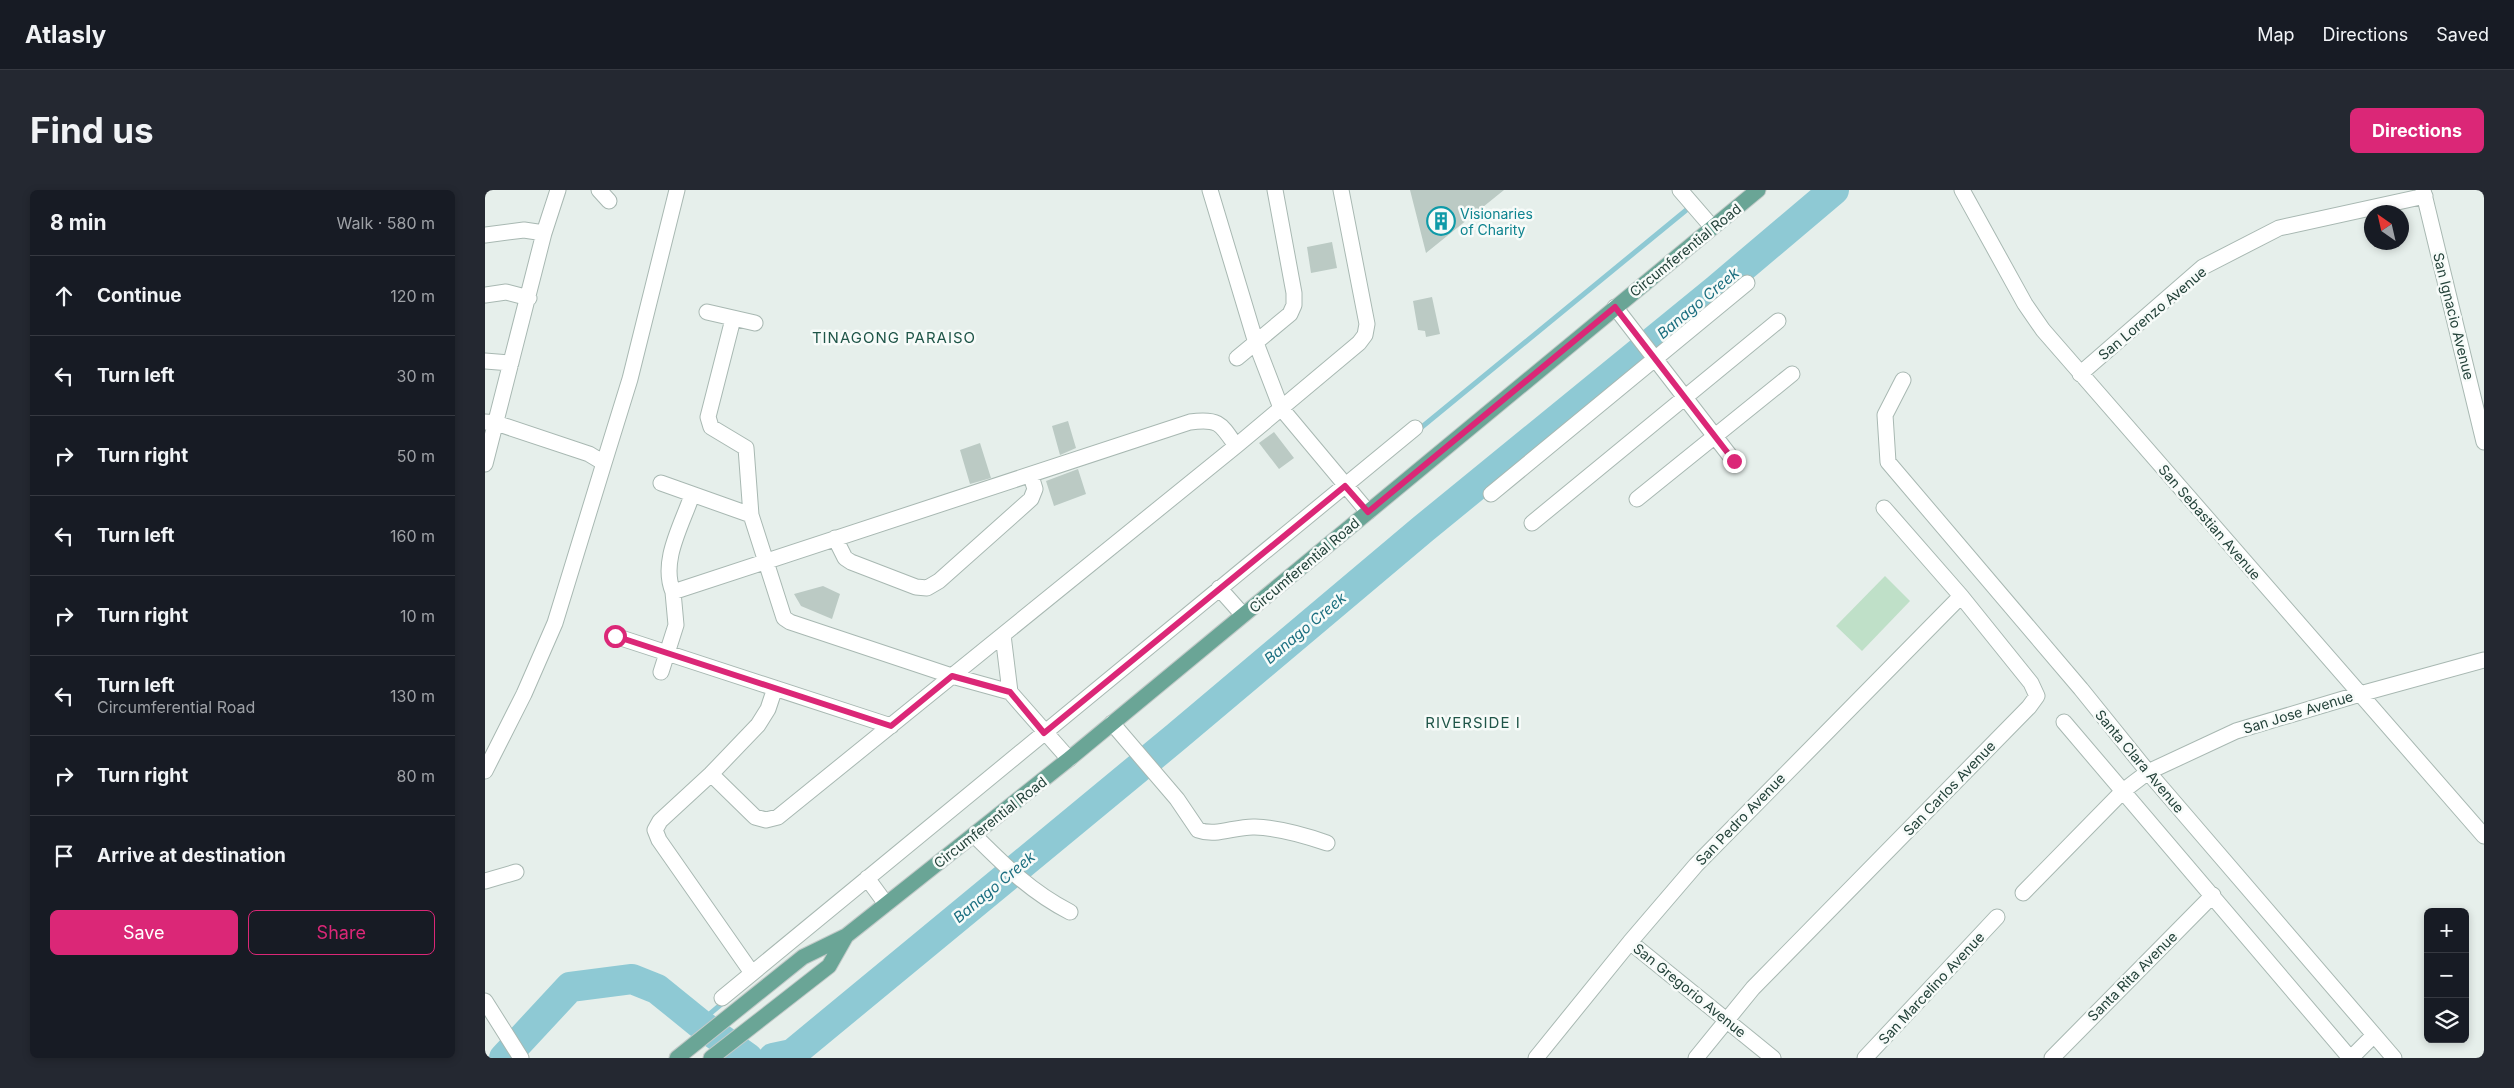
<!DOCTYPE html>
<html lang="en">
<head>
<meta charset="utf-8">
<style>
  :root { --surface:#171b24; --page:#242831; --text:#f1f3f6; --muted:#9ea1a6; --line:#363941; --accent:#db2777 }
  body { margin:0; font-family:Inter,sans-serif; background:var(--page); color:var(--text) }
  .controls { position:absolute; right:15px; bottom:15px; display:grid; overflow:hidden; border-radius:8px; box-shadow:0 2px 8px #0003 }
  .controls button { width:45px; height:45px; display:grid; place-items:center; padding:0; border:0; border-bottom:1px solid var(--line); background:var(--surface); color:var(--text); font:25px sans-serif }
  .compass { position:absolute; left:1879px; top:15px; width:45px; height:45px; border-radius:50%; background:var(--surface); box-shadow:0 2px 8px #0003; rotate:326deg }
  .stop { position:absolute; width:15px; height:15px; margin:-11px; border:4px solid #db2777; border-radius:50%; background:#fff }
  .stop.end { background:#db2777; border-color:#fff; box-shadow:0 1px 5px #0008 }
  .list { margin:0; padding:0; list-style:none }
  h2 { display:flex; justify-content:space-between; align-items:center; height:65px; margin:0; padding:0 20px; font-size:21px }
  h2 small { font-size:16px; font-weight:400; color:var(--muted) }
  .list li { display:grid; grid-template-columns:32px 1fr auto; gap:15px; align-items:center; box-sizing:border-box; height:80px; padding:0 20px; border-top:1px solid var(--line) }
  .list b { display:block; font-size:19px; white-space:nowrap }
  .list p { margin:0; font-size:16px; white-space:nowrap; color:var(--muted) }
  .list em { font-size:16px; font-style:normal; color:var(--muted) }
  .actions { display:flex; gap:10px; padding:15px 20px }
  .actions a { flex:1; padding:11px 0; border:1px solid var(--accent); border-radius:8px; text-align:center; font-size:18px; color:var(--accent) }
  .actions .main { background:var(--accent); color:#fff }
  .icon { flex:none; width:28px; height:28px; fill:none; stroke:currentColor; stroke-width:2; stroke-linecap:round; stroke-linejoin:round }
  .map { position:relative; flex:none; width:1999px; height:868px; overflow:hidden; border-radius:8px }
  header { display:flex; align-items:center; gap:30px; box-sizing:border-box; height:70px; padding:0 25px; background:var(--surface); border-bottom:1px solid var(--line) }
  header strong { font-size:24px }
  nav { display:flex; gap:28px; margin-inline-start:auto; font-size:18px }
  .intro { display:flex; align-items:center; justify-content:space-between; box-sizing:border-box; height:120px; padding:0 30px }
  h1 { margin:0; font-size:35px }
  .button { padding:12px 22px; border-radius:8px; background:var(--accent); color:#fff; font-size:18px; font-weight:700 }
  main { display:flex; gap:30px; padding:0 30px }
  aside { flex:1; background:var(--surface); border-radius:8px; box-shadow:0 2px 8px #0003 }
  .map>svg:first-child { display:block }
  .green { fill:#bfe0c8 }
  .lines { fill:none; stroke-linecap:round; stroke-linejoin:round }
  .stream { stroke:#8ec9d4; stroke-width:5 }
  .river { stroke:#8ec9d4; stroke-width:30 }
  .building { fill:#bbcac4 }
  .minor-casing { stroke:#a8b8b2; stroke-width:17 }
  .major-casing { stroke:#c2cac8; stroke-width:17 }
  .minor { stroke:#fff; stroke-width:15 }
  .major { stroke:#6aa596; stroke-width:15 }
  .route { stroke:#db2777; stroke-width:6 }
  .labels { text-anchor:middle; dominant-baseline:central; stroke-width:5; stroke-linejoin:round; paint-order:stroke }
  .culture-label { font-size:14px; fill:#0d838f; stroke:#f7fbf9; text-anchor:start }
  .street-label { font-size:14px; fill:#24423a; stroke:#f7fbf9 }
  .water-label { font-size:15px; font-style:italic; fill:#1c6f80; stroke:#f7fbf9 }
  .neighbourhood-label { font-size:15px; letter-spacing:1px; fill:#1f5548; stroke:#f7fbf9 }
</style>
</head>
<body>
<header>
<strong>Atlasly</strong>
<nav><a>Map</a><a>Directions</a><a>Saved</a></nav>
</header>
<div class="intro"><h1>Find us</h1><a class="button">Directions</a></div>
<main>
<aside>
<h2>8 min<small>Walk · 580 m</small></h2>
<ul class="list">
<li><svg class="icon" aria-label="ahead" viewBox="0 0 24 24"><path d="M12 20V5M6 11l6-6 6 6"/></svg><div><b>Continue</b></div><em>120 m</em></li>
<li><svg class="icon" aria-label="left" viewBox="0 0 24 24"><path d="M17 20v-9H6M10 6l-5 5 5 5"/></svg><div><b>Turn left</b></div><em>30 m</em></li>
<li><svg class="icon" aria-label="right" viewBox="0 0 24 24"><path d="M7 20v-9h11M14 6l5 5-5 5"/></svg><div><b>Turn right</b></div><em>50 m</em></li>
<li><svg class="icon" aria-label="left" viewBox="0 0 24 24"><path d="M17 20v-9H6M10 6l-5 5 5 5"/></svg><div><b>Turn left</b></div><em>160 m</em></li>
<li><svg class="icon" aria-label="right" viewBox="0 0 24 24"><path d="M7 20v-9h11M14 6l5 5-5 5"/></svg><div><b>Turn right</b></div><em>10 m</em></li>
<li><svg class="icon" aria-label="left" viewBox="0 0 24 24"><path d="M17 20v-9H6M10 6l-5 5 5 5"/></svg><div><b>Turn left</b><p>Circumferential Road</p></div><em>130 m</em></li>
<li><svg class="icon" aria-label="right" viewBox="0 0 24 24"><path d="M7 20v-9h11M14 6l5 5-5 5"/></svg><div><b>Turn right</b></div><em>80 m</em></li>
<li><svg class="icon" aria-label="arrive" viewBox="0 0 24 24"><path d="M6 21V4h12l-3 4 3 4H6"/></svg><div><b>Arrive at destination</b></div></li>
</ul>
<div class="actions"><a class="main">Save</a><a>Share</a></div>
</aside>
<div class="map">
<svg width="1999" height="868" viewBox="0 0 1999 868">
  <rect width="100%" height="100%" fill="#e6efeb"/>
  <path class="green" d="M1400,386L1425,411L1377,461L1351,436Z"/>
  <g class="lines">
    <path class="stream" d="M932,241L1205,17
      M214,833L240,811"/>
    <path class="river" d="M19,868L85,797L147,789L172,799L214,833L263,868
      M288,868L307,864L691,547L938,339L1232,99L1349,0"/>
  </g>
  <path class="building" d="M925,0H1019L941,63Z
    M847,52L852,78L826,83L822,57Z
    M947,107L955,144L941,147L940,141L933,140L928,111Z
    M583,231L591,258L575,265L567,236Z
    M789,242L809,268L794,279L774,253Z
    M495,253L506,288L485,294L475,260Z
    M593,279L601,304L569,316L561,291Z
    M338,396L355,404L347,429L316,416L309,404Z"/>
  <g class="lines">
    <defs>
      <path id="minor" d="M114,0L124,11
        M725,0L771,153L796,218L883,322
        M1195,0L1227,37
        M1477,0L1540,114L1558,140L1999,646
        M1938,0L1999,252
        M0,45L39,40L59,43
        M0,105L21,102L44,108
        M1130,117L1249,271
        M222,122L270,133
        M248,129L223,227L226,237L261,258L266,325L299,428L305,432L467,486L525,502L584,569
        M752,168L805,124L809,115V103L790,0
        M0,171L26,173
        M1595,184L1718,77L1794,38L1940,6
        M1418,190L1400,225L1403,272L1596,499L1663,582L1909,868
        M0,232L11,233L104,264L119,273L70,433L39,504L0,581
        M119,273L145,189L192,0
        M0,274L59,43L73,0
        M176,293L266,325
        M1006,304L1262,93
        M1152,309L1307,184
        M1047,333L1293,131
        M350,348L360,368L366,372L431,397L442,398L454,391L546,309L550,299L546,286
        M734,398L758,425
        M188,402C175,371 197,335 207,305
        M518,445L525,502
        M130,446L406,536
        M176,482L191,435L188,402L705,232C734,228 736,234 751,256
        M1579,532L1865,868
        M627,533L692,609L713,640C732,647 750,636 770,637C794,638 819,645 842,653
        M226,584L270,627L281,630L293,627L751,256L874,153L880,145L882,134L856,0
        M489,645C519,675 546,702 585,722
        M382,688L401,714
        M0,691L31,682
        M1538,703L1638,601L1663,582L1751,541L1875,504L1999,470
        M1145,752L1288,868
        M267,783L174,650L170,640L175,631L226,584L273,535L283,519L290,498
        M237,808L930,238
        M0,811L36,868
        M1051,868L1145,752L1211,675L1476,406
        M1211,868L1268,798L1544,517L1552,506L1546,493L1476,406L1399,318
        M1380,868L1512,727
        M1567,868L1728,705
        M1866,868L1889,845"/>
      <path id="major" d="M192,868L318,767L361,746L584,569L1273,0
        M226,868L344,776L361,746"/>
    </defs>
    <use href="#minor" class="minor-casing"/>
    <use href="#major" class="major-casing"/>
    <use href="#minor" class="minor"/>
    <use href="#major" class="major"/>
  </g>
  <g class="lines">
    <path class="route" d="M130,446L406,536L467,486L525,502L559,543L860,296L883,322L1130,117L1249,271"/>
  </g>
  <defs>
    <symbol id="building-ring" viewBox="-11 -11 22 22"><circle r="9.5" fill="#f7fbf9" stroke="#0f9aa8" stroke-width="1.5"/><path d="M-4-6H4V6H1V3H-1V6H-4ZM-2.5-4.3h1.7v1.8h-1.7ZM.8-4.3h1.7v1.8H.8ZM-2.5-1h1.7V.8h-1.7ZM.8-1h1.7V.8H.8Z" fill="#0f9aa8"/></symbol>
  </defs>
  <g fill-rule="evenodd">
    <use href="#building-ring" x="940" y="15" width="32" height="32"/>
  </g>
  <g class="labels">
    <g class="culture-label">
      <text x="975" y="23">Visionaries<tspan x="975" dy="16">of Charity</tspan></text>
    </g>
    <g class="street-label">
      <text transform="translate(1200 60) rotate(-39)">Circumferential Road</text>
      <text transform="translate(1667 123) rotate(-40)">San Lorenzo Avenue</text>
      <text transform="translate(1969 126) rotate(76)">San Ignacio Avenue</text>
      <text transform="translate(1725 332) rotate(49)">San Sebastian Avenue</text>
      <text transform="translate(819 375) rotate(-40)">Circumferential Road</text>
      <text transform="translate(1813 522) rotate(-17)">San Jose Avenue</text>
      <text transform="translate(1655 571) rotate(50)">Santa Clara Avenue</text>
      <text transform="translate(1464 598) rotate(-46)">San Carlos Avenue</text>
      <text transform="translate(1255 629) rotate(-46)">San Pedro Avenue</text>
      <text transform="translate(505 632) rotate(-38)">Circumferential Road</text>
      <text transform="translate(1647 786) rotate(-45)">Santa Rita Avenue</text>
      <text transform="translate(1446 798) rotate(-47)">San Marcelino Avenue</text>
      <text transform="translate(1205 800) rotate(39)">San Gregorio Avenue</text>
    </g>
    <g class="water-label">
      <text transform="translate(1213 113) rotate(-40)">Banago Creek</text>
      <text transform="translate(820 438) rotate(-40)">Banago Creek</text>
      <text transform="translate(509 697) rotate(-40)">Banago Creek</text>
    </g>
    <g class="neighbourhood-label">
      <text x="409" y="147">TINAGONG PARAISO</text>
      <text x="988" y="532">RIVERSIDE I</text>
    </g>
  </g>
</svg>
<div class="controls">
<button>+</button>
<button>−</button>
<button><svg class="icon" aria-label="layers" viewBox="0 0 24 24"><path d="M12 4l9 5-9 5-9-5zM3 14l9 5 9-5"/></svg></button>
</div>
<svg class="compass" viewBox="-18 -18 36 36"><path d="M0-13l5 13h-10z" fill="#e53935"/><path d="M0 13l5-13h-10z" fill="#9ea1a6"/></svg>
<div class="stop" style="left:130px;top:446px"></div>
<div class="stop end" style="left:1249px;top:271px"></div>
</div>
</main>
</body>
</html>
